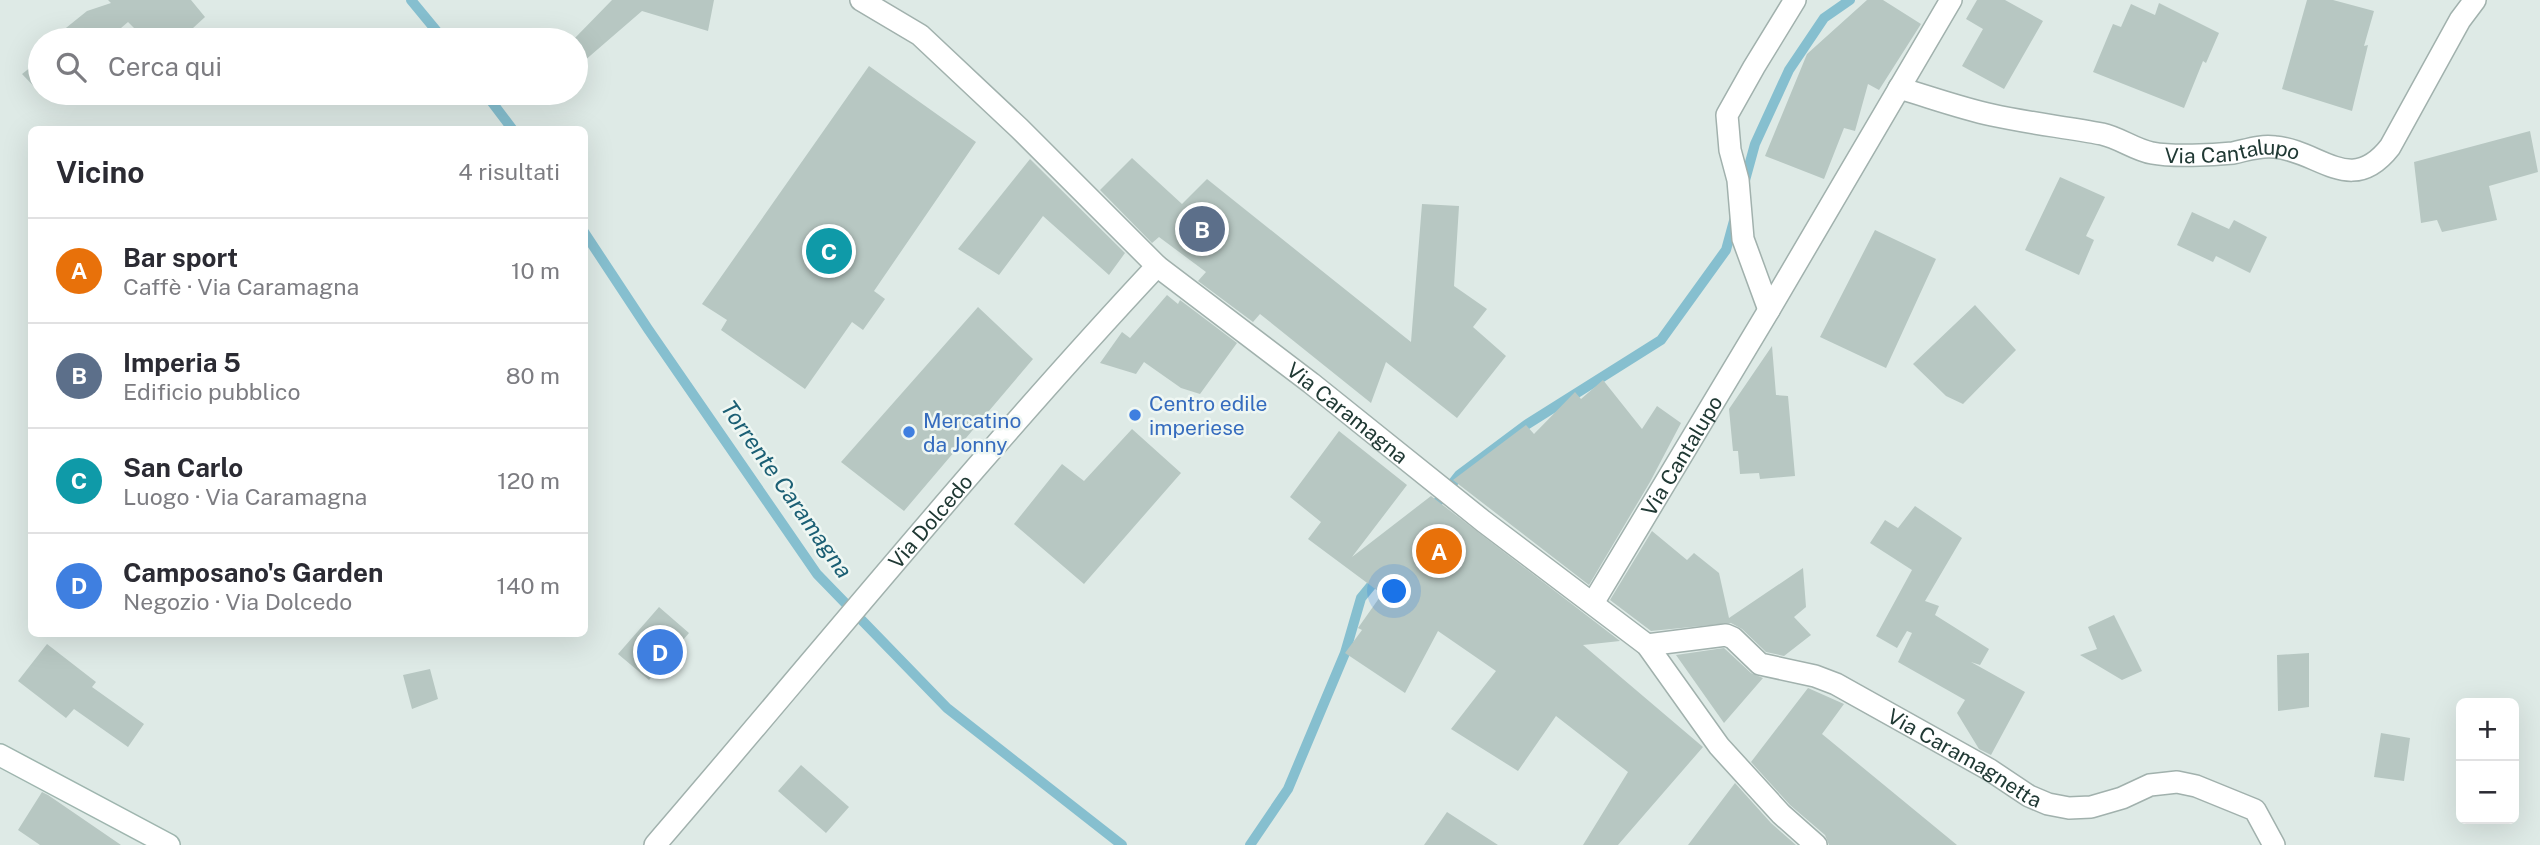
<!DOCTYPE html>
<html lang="it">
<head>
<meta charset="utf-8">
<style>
  :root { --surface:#fff; --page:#f7f7f7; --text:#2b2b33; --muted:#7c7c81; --line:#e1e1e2; --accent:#0b8043 }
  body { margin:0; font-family:"Public Sans",sans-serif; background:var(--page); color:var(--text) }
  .controls { position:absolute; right:21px; bottom:21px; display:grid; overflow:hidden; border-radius:10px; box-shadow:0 7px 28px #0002 }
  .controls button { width:63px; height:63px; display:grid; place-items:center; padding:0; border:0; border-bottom:2px solid var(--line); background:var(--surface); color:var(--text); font:35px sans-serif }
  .you { position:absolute; left:1395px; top:592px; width:24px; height:24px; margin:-18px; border:5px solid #fff; border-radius:50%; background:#1a73e8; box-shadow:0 0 0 10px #1a73e833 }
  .badge { display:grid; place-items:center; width:46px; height:46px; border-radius:50%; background:var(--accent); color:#fff; font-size:23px; font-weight:700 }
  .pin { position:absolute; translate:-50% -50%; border:4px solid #fff; box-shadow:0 2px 7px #0006 }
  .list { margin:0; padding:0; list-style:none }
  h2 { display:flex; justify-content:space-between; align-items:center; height:91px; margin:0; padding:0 28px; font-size:30px }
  h2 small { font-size:23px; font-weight:400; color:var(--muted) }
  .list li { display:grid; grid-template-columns:46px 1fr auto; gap:21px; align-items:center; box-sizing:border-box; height:105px; padding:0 28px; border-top:2px solid var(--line) }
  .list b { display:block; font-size:26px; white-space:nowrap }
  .list p { margin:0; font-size:23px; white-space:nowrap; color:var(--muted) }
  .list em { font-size:23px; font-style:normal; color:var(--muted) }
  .icon { flex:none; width:38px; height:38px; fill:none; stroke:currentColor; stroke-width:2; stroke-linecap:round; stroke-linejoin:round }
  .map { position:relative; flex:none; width:2540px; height:845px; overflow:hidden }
  .search { position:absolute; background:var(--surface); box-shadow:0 7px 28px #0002; left:28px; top:28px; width:560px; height:77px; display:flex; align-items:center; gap:18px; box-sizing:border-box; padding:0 24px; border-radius:38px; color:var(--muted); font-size:26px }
  .panel { position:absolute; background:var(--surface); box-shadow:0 7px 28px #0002; left:28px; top:126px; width:560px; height:511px; border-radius:10px }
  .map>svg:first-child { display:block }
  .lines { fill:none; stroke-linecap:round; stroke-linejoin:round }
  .stream { stroke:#86bfcf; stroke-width:10 }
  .building { fill:#b7c7c2 }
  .minor-casing { stroke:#a1b1ad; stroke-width:24 }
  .tertiary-casing { stroke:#a1b1ad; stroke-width:24 }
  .secondary-casing { stroke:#9eb5ae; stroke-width:24 }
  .minor { stroke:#fff; stroke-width:21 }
  .tertiary { stroke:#fff; stroke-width:21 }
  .secondary { stroke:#fff; stroke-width:21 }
  .shop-dot { fill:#3f7fe0; stroke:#eff7f3; stroke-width:2.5 }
  .labels { text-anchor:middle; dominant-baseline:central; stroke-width:5; stroke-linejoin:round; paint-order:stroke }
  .street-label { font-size:21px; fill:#203934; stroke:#eff7f3 }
  .shop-label { font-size:21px; fill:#366cbe; stroke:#eff7f3; text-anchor:start }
  .water-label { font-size:23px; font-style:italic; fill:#1b5f74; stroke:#eff7f3 }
</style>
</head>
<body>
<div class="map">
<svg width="2540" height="845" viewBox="0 0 2540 845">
  <rect width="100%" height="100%" fill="#deeae6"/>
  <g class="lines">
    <path class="stream" d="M411,0L444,40
      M485,93L513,130
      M1744,184L1755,144L1789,70L1824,18L1850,0
      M584,232L648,329L817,574L947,708L1122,845
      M1430,512L1459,475L1526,425L1661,340L1726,250L1735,217
      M1250,845L1288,789L1345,653L1361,598L1379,576"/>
  </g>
  <path class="building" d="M108,0H191L205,17L180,40H146L128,22L107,40H51L87,11L111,3Z
    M612,0H714L708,31L642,11L576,68V40H573Z
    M1867,0H1883L1921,24L1879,90L1868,84L1855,131L1844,128L1824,179L1765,156L1807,54Z
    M1977,0H2005L2043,21L2004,89L1962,66L1983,29L1966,19Z
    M2307,0H2333L2374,11L2364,46L2368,45L2352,111L2282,89Z
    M2159,3L2219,33L2206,63L2203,61L2184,108L2093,72L2113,24L2121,27L2131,4L2155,15Z
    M40,60V93H49L44,97L22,74Z
    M869,66L976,142L874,291L885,299L863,330L852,322L805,389L721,330L727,320L702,304Z
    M2530,131L2538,172L2489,186L2497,220L2442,232L2437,220L2421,223L2414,162Z
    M1132,158L1182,204L1207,179L1411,342L1422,204L1459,206L1454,286L1487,309L1473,327L1506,356L1457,418L1386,362L1371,403L1260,314L1253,322L1198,281L1206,272L1159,237L1152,243L1100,190Z
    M1030,159L1125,253L1109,275L1043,216L999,275L958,249Z
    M2060,177L2105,197L2086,236L2094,240L2079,275L2025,250Z
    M2192,212L2229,229L2234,220L2267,237L2250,273L2216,256L2213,262L2177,245Z
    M1875,230L1936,259L1886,368L1820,337Z
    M1167,295L1178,304L1180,300L1237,343L1200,394L1181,388L1144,362L1136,374L1100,363L1122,332L1130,338Z
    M1975,305L2016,350L1963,404L1946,396L1913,364Z
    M978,307L1033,359L904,511L841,462Z
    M1772,346L1776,395L1788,396L1795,476L1760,479L1759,473L1740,474L1738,451H1733L1729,409Z
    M1603,380L1642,429L1657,406L1681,423L1650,482L1589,585L1453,480L1526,425L1534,434L1575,392L1581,399Z
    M1132,429L1181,473L1084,584L1014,524L1062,464L1084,481Z
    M1339,431L1407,485L1352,557L1431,496L1620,641L1583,645L1703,747L1618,845H1583L1628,772L1556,716L1518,771L1451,729L1496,671L1438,631L1405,693L1345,653L1362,630L1358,628L1382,594L1308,539L1321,522L1290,497Z
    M1915,506L1962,538L1925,601L1939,606L1935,615L1989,649L1980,665L1971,662L2025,692L1991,755L1979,749L1957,713L1965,700L1898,662L1912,633L1907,631L1897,648L1876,636L1912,570L1870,543L1885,520L1898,528Z
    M1652,531L1687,560L1694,553L1719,573L1729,618L1803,568L1806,607L1794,617L1811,635L1784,656L1766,652L1742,629L1731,623L1651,631L1610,600Z
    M659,607L689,633L649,680L618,654Z
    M2114,615L2142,671L2122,680L2080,655L2097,649L2088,627Z
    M47,644L96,682L92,687L144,724L128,747L74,709L66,718L18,681Z
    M1724,648L1751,673L1763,678L1724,723L1676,655Z
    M2309,653V707L2278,711L2277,655Z
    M430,669L438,699L412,709L403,675Z
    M1808,688L1844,704L1822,734L1957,845H1829L1825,835L1790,805L1751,762Z
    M2381,733L2410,738L2404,781L2374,777Z
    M801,765L849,807L826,833L778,791Z
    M1735,783L1771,823L1796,845H1688Z
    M42,792L48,795L121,845H40L18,830Z
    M1447,812L1498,845H1424Z"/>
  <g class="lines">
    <defs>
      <g id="minor">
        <path id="s1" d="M1899,88C1930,97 1960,108 1992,115C2028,123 2065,127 2102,134C2120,138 2135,150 2152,153C2172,157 2213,155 2233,153C2247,150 2260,145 2275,147C2320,151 2351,197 2390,147L2460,20L2475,0"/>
        <path d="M1769,310L1743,239L1738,180L1730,150L1727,115L1754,67L1795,0"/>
        <path id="s2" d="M1593,603L1769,310L1951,0"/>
        <path id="s3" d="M1647,645L1726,635L1733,638L1760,664L1815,676L1836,684L1990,770L2029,796L2048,804L2069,808L2091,807L2122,798L2150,785L2177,782L2196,786L2255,810L2274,845"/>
      </g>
      <g id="tertiary">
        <path id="s4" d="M861,0L920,35L1019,128L1157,266L1311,383L1483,521L1647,645L1719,746L1781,814L1816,845"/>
        <path id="s5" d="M655,845C822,651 982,453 1157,266"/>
      </g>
      <path id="secondary" d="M0,755L169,845"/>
    </defs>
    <use href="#minor" class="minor-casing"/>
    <use href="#tertiary" class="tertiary-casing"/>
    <use href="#secondary" class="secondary-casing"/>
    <use href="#minor" class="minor"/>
    <use href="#tertiary" class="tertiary"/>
    <use href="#secondary" class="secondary"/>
  </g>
  <g class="shop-dot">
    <circle cx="1135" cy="415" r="7"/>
    <circle cx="909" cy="432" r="7"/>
  </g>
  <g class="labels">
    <g class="street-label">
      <text stroke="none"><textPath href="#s1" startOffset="343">Via Cantalupo</textPath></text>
      <text stroke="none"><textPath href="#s4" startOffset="640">Via Caramagna</textPath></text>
      <text stroke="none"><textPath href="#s2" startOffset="172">Via Cantalupo</textPath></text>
      <text stroke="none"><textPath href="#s5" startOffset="425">Via Dolcedo</textPath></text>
      <text stroke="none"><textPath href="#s3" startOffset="352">Via Caramagnetta</textPath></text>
    </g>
    <g class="shop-label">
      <text x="1149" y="403">Centro edile<tspan x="1149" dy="24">imperiese</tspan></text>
      <text x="923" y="420">Mercatino<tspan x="923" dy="24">da Jonny</tspan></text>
    </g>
    <g class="water-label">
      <text transform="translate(787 489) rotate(55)">Torrente Caramagna</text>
    </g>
  </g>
</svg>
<div class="controls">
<button>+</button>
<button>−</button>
</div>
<div class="you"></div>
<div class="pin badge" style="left:1439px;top:551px;background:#e8710a">A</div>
<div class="pin badge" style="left:1202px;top:229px;background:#5c6f8a">B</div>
<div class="pin badge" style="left:829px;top:251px;background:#0f9aa8">C</div>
<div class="pin badge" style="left:660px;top:652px;background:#3f7fe0">D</div>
<div class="search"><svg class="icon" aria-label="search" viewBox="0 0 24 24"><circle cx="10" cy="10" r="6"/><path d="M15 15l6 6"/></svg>Cerca qui</div>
<section class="panel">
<h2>Vicino<small>4 risultati</small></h2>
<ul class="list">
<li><span class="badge" style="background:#e8710a">A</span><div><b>Bar sport</b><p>Caffè · Via Caramagna</p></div><em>10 m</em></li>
<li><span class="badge" style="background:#5c6f8a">B</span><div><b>Imperia 5</b><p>Edificio pubblico</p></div><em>80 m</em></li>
<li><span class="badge" style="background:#0f9aa8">C</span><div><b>San Carlo</b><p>Luogo · Via Caramagna</p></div><em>120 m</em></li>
<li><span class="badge" style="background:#3f7fe0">D</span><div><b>Camposano's Garden</b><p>Negozio · Via Dolcedo</p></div><em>140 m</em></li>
</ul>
</section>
</div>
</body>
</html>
